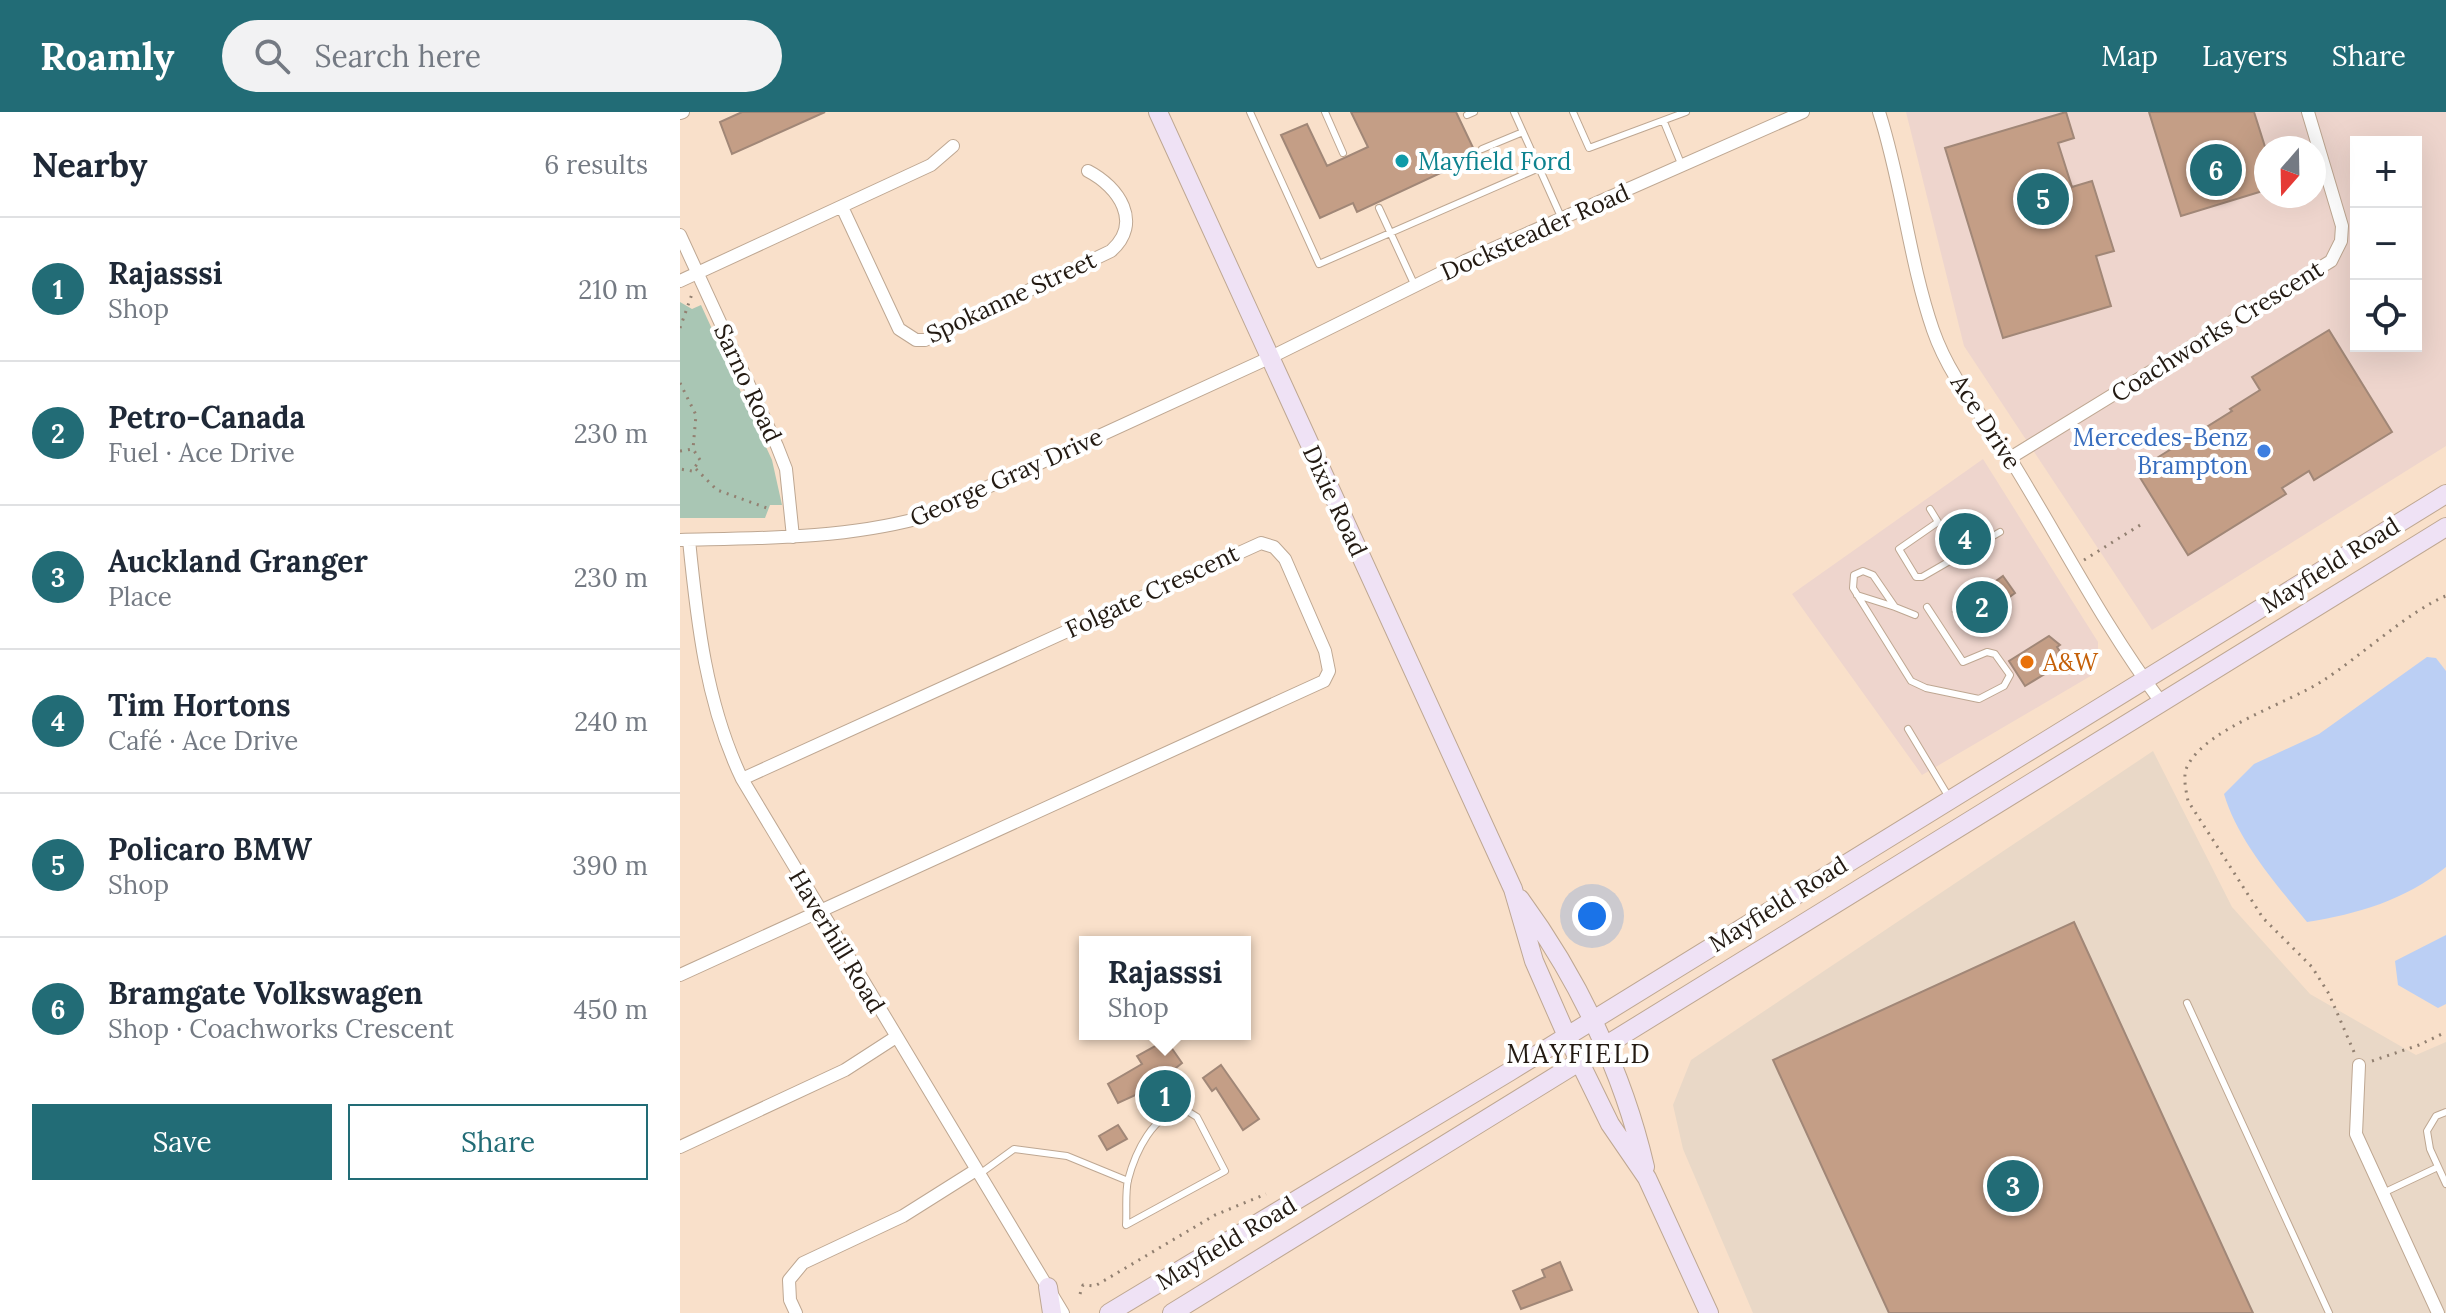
<!DOCTYPE html>
<html lang="en">
<head>
<meta charset="utf-8">
<style>
  :root { --surface:#fff; --page:#f2f2f3; --text:#1f2937; --muted:#747a83; --line:#e0e1e3; --accent:#226c76 }
  body { margin:0; font-family:Lora,serif; background:var(--page); color:var(--text) }
  .controls { position:absolute; right:24px; top:24px; display:grid; overflow:hidden; border-radius:0px; box-shadow:0 8px 32px #0002 }
  .controls button { width:72px; height:72px; display:grid; place-items:center; padding:0; border:0; border-bottom:2px solid var(--line); background:var(--surface); color:var(--text); font:40px sans-serif }
  .compass { position:absolute; left:1574px; top:24px; width:72px; height:72px; border-radius:50%; background:var(--surface); box-shadow:0 8px 32px #0002; rotate:200deg }
  .you { position:absolute; left:912px; top:804px; width:28px; height:28px; margin:-20px; border:6px solid #fff; border-radius:50%; background:#1a73e8; box-shadow:0 0 0 12px #1a73e833 }
  .badge { display:grid; place-items:center; width:52px; height:52px; border-radius:50%; background:var(--accent); color:#fff; font-size:26px; font-weight:700 }
  .pin { position:absolute; translate:-50% -50%; border:4px solid #fff; box-shadow:0 2px 8px #0006 }
  .popup { position:absolute; left:399px; top:824px; width:172px; height:104px; box-sizing:border-box; display:grid; place-content:center; border-radius:0px; background:var(--surface); filter:drop-shadow(0 2px 6px #0005); font-size:26px; white-space:nowrap; color:var(--muted) }
  .popup b { font-size:30px; color:var(--text) }
  .popup::after { content:''; position:absolute; left:50%; top:100%; margin-left:-16px; border:16px solid transparent; border-top-color:var(--surface) }
  .list { margin:0; padding:0; list-style:none }
  h2 { display:flex; justify-content:space-between; align-items:center; height:104px; margin:0; padding:0 32px; font-size:34px }
  h2 small { font-size:26px; font-weight:400; color:var(--muted) }
  .list li { display:grid; grid-template-columns:52px 1fr auto; gap:24px; align-items:center; box-sizing:border-box; height:144px; padding:0 32px; border-top:2px solid var(--line) }
  .list b { display:block; font-size:30px; white-space:nowrap }
  .list p { margin:0; font-size:26px; white-space:nowrap; color:var(--muted) }
  .list em { font-size:26px; font-style:normal; color:var(--muted) }
  .actions { display:flex; gap:16px; padding:24px 32px }
  .actions a { flex:1; padding:18px 0; border:2px solid var(--accent); border-radius:0px; text-align:center; font-size:28px; color:var(--accent) }
  .actions .main { background:var(--accent); color:#fff }
  .icon { flex:none; width:44px; height:44px; fill:none; stroke:currentColor; stroke-width:2; stroke-linecap:round; stroke-linejoin:round }
  .map { position:relative; flex:none; width:1766px; height:1201px; overflow:hidden }
  header { display:flex; align-items:center; gap:48px; box-sizing:border-box; height:112px; padding:0 40px; background:var(--accent); color:#fff }
  header strong { font-size:38px }
  nav { display:flex; gap:44px; margin-inline-start:auto; font-size:28px }
  .search { width:560px; height:72px; background:var(--page); display:flex; align-items:center; gap:20px; box-sizing:border-box; padding:0 28px; border-radius:44px; color:var(--muted); font-size:30px }
  main { display:flex }
  aside { flex:1; background:var(--surface) }
  .map>svg:first-child { display:block }
  .commercial { fill:#eed5cd; fill-rule:evenodd }
  .industrial { fill:#e9d8c7 }
  .green { fill:#a9c6b4 }
  .water { fill:#bbcff4 }
  .building { fill:#c49e86; stroke:#a18777; stroke-width:2 }
  .lines { fill:none; stroke-linecap:round; stroke-linejoin:round }
  .lane-casing { stroke:#bea792; stroke-width:8 }
  .street-casing { stroke:#bea792; stroke-width:14 }
  .secondary-casing { stroke:#bea792; stroke-width:20 }
  .path { stroke:#928071; stroke-width:3; stroke-dasharray:2 6; stroke-linecap:butt }
  .lane { stroke:#fff; stroke-width:6 }
  .street { stroke:#fff; stroke-width:12 }
  .secondary { stroke:#efe2f5; stroke-width:18 }
  .culture-dot { fill:#0f9aa8; stroke:#fff; stroke-width:3 }
  .shop-dot { fill:#3f7fe0; stroke:#fff; stroke-width:3 }
  .food-dot { fill:#e8710a; stroke:#fff; stroke-width:3 }
  .labels { text-anchor:middle; dominant-baseline:central; stroke-width:8; stroke-linejoin:round; paint-order:stroke }
  .culture-label { font-size:24px; fill:#0d838f; stroke:#fff; text-anchor:start }
  .street-label { font-size:24px; fill:#231a12; stroke:#fff }
  .shop-label { font-size:24px; fill:#366cbe; stroke:#fff; text-anchor:end }
  .food-label { font-size:24px; fill:#c56008; stroke:#fff; text-anchor:start }
  .neighbourhood-label { font-size:26px; letter-spacing:2px; fill:#231a12; stroke:#fff }
</style>
</head>
<body>
<header>
<strong>Roamly</strong>
<div class="search"><svg class="icon" aria-label="search" viewBox="0 0 24 24"><circle cx="10" cy="10" r="6"/><path d="M15 15l6 6"/></svg>Search here</div>
<nav><a>Map</a><a>Layers</a><a>Share</a></nav>
</header>
<main>
<aside>
<h2>Nearby<small>6 results</small></h2>
<ul class="list">
<li><span class="badge">1</span><div><b>Rajasssi</b><p>Shop</p></div><em>210 m</em></li>
<li><span class="badge">2</span><div><b>Petro-Canada</b><p>Fuel · Ace Drive</p></div><em>230 m</em></li>
<li><span class="badge">3</span><div><b>Auckland Granger</b><p>Place</p></div><em>230 m</em></li>
<li><span class="badge">4</span><div><b>Tim Hortons</b><p>Café · Ace Drive</p></div><em>240 m</em></li>
<li><span class="badge">5</span><div><b>Policaro BMW</b><p>Shop</p></div><em>390 m</em></li>
<li><span class="badge">6</span><div><b>Bramgate Volkswagen</b><p>Shop · Coachworks Crescent</p></div><em>450 m</em></li>
</ul>
<div class="actions"><a class="main">Save</a><a>Share</a></div>
</aside>
<div class="map">
<svg width="1766" height="1201" viewBox="0 0 1766 1201">
  <rect width="100%" height="100%" fill="#f9e0ca"/>
  <path class="commercial" d="M1226,0H1766V334L1472,518L1284,234ZM1676,30H1736V234H1676ZM1586,36H1634V84H1586Z
    M1303,347L1418,530V550L1414,562L1242,663L1112,482Z"/>
  <path class="industrial" d="M1473,639L1552,795L1630,882L1736,943L1766,930V1201H1073L1003,1037L993,993L1011,948Z"/>
  <path class="green" d="M0,190L12,197L21,193L92,348L102,393H90L85,406H0Z"/>
  <path class="water" d="M1747,545L1756,546L1766,559V755C1725,788 1678,802 1627,810C1596,772 1558,729 1544,682L1574,652L1639,622Z
    M1766,823V892L1758,896L1718,873L1715,849Z"/>
  <path class="building" d="M62,0H145L52,42L40,10Z
    M671,0H776L797,44L677,100L673,91L640,106L601,23L627,12L647,54L688,35Z
    M1386,0L1394,26L1378,31L1392,75L1412,69L1434,139L1416,144L1431,194L1323,226L1265,36Z
    M1469,0H1574L1586,38V78L1501,104Z
    M1649,218L1712,320L1634,368L1629,359L1602,376L1606,382L1508,443L1456,359L1552,299L1550,297L1580,278L1572,265Z
    M1296,412L1303,423L1274,440L1268,430Z
    M1323,464L1335,481L1285,517L1273,500Z
    M1369,524L1380,533L1377,535L1386,549L1345,574L1329,549Z
    M1394,810L1573,1201H1209L1093,948Z
    M486,928L502,951L471,976L438,991L428,972L462,952L457,944Z
    M541,953L579,1007L563,1018L536,976L532,979L523,966Z
    M438,1013L447,1027L427,1038L419,1024Z
    M880,1150L892,1178L841,1197L833,1179L865,1165L862,1158Z"/>
  <g class="lines">
    <defs>
      <path id="lane" d="M570,0L639,152L859,56
        M645,0L663,41
        M834,0L882,107
        M893,0L909,36L1006,0
        M787,3L794,0
        M984,10L1002,54
        M802,37L843,20
        M699,96L735,174
        M1250,397L1258,410L1219,437L1236,465H1242L1320,420
        M1177,483L1215,495
        M1235,503L1215,495L1193,463L1183,459L1174,463L1173,476L1231,569L1246,576L1299,587L1324,574L1330,563L1315,542L1307,540L1283,550L1247,495
        M1228,617L1270,687
        M1507,891L1649,1201
        M504,997L517,1005L545,1059L446,1113C447,1099 445,1081 448,1068C455,1041 473,1001 504,997Z
        M1766,1000L1756,1004L1747,1019L1750,1037L1766,1072
        M301,1061L334,1037L387,1044L448,1069
        M1703,1081L1758,1055"/>
      <path id="street" d="M1199,0C1222,71 1229,148 1253,218C1270,267 1304,305 1331,348C1381,429 1424,514 1481,590
        M0,1L3,0
        M162,95L219,217L236,228H245L431,139C463,111 439,75 408,59
        M0,123L97,334L106,357L113,425
        M0,169L251,53L273,34
        M1330,346L1651,149L1661,129L1662,114L1628,0
        M0,428C81,426 161,427 240,406L589,246L785,149L1123,0
        M9,428C17,509 26,592 62,667L383,1201
        M0,863L644,569L649,559L645,539L605,447L594,435L581,431L62,667
        M1679,953L1676,1022L1758,1201
        M0,1035L165,958L216,925
        M116,1201L110,1188L109,1168L123,1151L223,1104L296,1058"/>
      <path id="secondary" d="M478,0L833,777L854,849L886,922L930,1012L967,1066L1029,1201
        M840,787C898,866 943,960 965,1055
        M368,1175L372,1201
        M429,1201L829,960L1766,382
        M492,1201L1766,415"/>
    </defs>
    <use href="#lane" class="lane-casing"/>
    <use href="#street" class="street-casing"/>
    <use href="#secondary" class="secondary-casing"/>
    <path class="path" d="M0,216L12,182
      M0,271L16,303L13,337
      M0,339L13,337L20,348L12,359L0,357
      M16,357L37,378L87,396
      M1404,448L1465,410
      M1674,940L1649,882L1632,855L1583,806L1508,689C1506,678 1502,663 1508,653C1527,616 1609,591 1644,568C1678,546 1732,497 1766,484
      M1692,949L1739,933L1766,920
      M400,1182L403,1173L415,1174L535,1103L586,1082"/>
    <use href="#lane" class="lane"/>
    <use href="#street" class="street"/>
    <use href="#secondary" class="secondary"/>
  </g>
  <circle class="culture-dot" cx="722" cy="49" r="8"/>
  <circle class="shop-dot" cx="1584" cy="339" r="8"/>
  <circle class="food-dot" cx="1347" cy="550" r="8"/>
  <g class="labels">
    <g class="culture-label">
      <text x="738" y="49">Mayfield Ford</text>
    </g>
    <g class="street-label">
      <text transform="translate(855 120) rotate(-24)">Docksteader Road</text>
      <text transform="translate(331 185) rotate(-25)">Spokanne Street</text>
      <text transform="translate(1537 219) rotate(-32)">Coachworks Crescent</text>
      <text transform="translate(68 271) rotate(65)">Sarno Road</text>
      <text transform="translate(1306 310) rotate(57)">Ace Drive</text>
      <text transform="translate(326 365) rotate(-24)">George Gray Drive</text>
      <text transform="translate(655 389) rotate(65)">Dixie Road</text>
      <text transform="translate(1650 453) rotate(-32)">Mayfield Road</text>
      <text transform="translate(472 479) rotate(-25)">Folgate Crescent</text>
      <text transform="translate(1098 792) rotate(-32)">Mayfield Road</text>
      <text transform="translate(157 829) rotate(59)">Haverhill Road</text>
      <text transform="translate(546 1131) rotate(-31)">Mayfield Road</text>
    </g>
    <g class="shop-label">
      <text x="1568" y="325">Mercedes-Benz<tspan x="1568" dy="28">Brampton</tspan></text>
    </g>
    <g class="food-label">
      <text x="1363" y="550">A&amp;W</text>
    </g>
    <g class="neighbourhood-label">
      <text x="899" y="941">MAYFIELD</text>
    </g>
  </g>
</svg>
<div class="controls">
<button>+</button>
<button>−</button>
<button><svg class="icon" aria-label="locate" viewBox="0 0 24 24"><circle cx="12" cy="12" r="6"/><path d="M12 2v4M12 18v4M2 12h4M18 12h4"/></svg></button>
</div>
<svg class="compass" viewBox="-18 -18 36 36"><path d="M0-13l5 13h-10z" fill="#e53935"/><path d="M0 13l5-13h-10z" fill="#747a83"/></svg>
<div class="you"></div>
<div class="pin badge" style="left:485px;top:984px">1</div>
<div class="popup"><b>Rajasssi</b>Shop</div>
<div class="pin badge" style="left:1302px;top:495px">2</div>
<div class="pin badge" style="left:1333px;top:1074px">3</div>
<div class="pin badge" style="left:1285px;top:427px">4</div>
<div class="pin badge" style="left:1363px;top:87px">5</div>
<div class="pin badge" style="left:1536px;top:58px">6</div>
</div>
</main>
</body>
</html>
